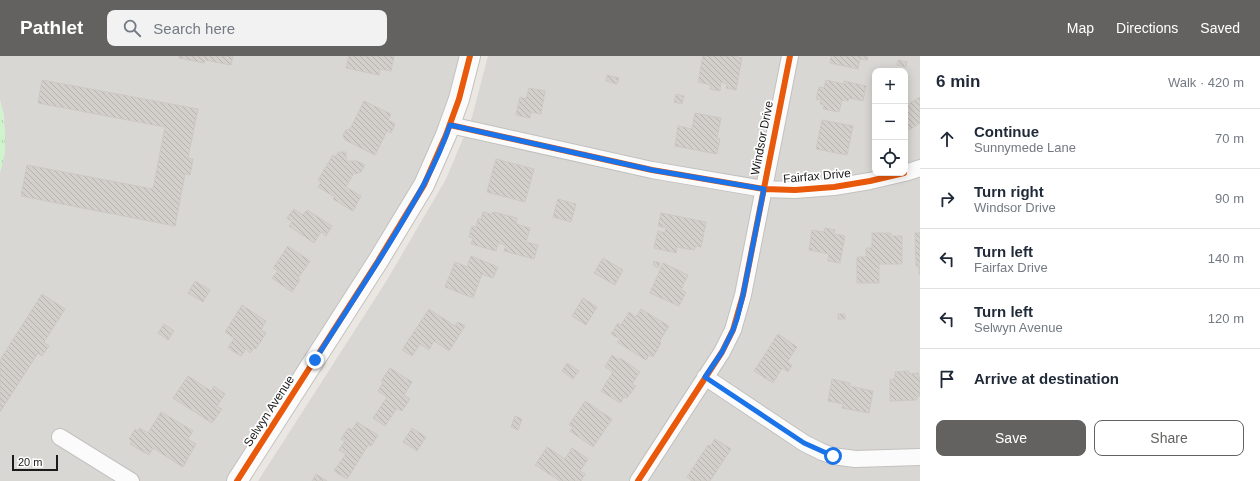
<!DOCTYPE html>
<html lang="en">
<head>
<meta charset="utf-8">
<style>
  :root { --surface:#fff; --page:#f2f2f3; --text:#1f2937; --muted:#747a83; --line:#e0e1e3; --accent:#636261 }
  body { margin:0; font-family:Helvetica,sans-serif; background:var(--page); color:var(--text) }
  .controls { position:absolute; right:12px; top:12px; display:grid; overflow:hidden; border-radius:8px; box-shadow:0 2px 10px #0003 }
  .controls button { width:36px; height:36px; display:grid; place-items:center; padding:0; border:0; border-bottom:1px solid var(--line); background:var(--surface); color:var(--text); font:20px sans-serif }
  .scale { position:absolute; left:12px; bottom:10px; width:46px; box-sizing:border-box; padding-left:4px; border:2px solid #1b1b1b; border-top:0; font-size:11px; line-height:14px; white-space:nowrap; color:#1b1b1b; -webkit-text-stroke:3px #fff; paint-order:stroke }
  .stop { position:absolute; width:12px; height:12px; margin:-9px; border:3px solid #1a73e8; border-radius:50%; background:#fff }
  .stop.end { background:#1a73e8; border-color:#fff; box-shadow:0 1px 4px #0008 }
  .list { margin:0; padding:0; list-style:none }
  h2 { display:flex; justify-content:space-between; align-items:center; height:52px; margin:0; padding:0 16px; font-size:17px }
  h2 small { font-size:13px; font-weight:400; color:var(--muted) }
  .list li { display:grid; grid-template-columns:26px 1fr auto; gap:12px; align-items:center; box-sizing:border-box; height:60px; padding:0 16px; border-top:1px solid var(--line) }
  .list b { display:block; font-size:15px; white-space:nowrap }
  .list p { margin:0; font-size:13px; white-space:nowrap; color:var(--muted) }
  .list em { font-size:13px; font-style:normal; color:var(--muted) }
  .actions { display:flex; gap:8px; padding:12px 16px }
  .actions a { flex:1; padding:9px 0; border:1px solid var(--accent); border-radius:8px; text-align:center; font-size:14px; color:var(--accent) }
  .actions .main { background:var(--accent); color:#fff }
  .icon { flex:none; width:22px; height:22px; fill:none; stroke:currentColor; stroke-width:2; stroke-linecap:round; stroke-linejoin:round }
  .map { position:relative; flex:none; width:920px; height:425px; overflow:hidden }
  header { display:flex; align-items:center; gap:24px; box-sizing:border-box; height:56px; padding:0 20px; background:var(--accent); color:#fff }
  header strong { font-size:19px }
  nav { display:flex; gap:22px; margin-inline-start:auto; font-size:14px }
  .search { width:280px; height:36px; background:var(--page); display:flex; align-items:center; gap:10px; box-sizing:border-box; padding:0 14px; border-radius:8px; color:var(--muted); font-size:15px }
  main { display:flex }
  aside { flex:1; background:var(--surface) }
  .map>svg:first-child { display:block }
  .residential { fill:#d9d7d4; fill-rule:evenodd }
  .park { fill:url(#park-tufts) }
  .building { fill:url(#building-back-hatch); stroke:#cdc8c4 }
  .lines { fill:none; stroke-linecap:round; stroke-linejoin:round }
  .minor-casing { stroke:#c2c1bf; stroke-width:18 }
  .tertiary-casing { stroke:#c2c1bf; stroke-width:22 }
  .minor { stroke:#fcfbfb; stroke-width:16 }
  .tertiary { stroke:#fcfbfb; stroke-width:20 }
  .cycleway-casing { stroke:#fff; stroke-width:8 }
  .cycleway { stroke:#e8590c; stroke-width:6 }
  .route { stroke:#1a73e8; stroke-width:5 }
  .labels { text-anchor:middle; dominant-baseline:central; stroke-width:3.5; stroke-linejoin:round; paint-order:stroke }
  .street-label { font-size:12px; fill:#1b1b1b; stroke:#fff }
</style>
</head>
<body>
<header>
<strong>Pathlet</strong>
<div class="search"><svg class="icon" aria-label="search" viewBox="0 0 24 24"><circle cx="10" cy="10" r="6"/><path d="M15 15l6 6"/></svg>Search here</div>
<nav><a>Map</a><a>Directions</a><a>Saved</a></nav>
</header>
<main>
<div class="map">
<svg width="920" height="425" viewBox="0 0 920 425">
  <defs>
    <pattern id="park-tufts" width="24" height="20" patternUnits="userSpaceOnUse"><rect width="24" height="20" fill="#cdf4cb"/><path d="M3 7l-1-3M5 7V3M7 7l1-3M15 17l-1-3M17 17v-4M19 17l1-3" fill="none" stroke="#afd1ae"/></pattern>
    <pattern id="building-back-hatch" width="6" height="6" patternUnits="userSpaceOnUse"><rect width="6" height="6" fill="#d3cfcb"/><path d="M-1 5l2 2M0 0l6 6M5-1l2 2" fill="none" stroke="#b5b1ae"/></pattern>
  </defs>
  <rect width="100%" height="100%" fill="#eae7e2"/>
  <path class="residential" d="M0,0H461L431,99L416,129L229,425H0V116L5,96L4,59L0,44Z
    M488,0H920V425H258L387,224L446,123L472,61ZM875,15H905V117H875Z"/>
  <path class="park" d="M0,44C5,65 8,95 0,116Z"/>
  <path class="building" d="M179,0H233L231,9L205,4L204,7L179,2Z
    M349,0H394L391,15L380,13L379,19L346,12Z
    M703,0H733L742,2L736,34L726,32L727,28L721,26L720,35L710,33L711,29L698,26Z
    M831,0H868L867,4L860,3L858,13L830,7Z
    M898,4L907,6L906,11L897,9Z
    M607,19L619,22L617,28L606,25Z
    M42,24L198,53L188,102L193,103L190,119L185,118L175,170L21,140L27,109L153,133L165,71L38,47Z
    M826,24L844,28V25L866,30L863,45L849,42L848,45L842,44L839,56L823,53L824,49L820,48L821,44L816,43L819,31L824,32Z
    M529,32L545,35L541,58L531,56L530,62L516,59L520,41L526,43Z
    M676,38L684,40L682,48L674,46Z
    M920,41V67L909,74L905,66V50Z
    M364,45L391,58L388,64L395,68L391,77L387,75L375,99L345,84L343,79L346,74L350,73Z
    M695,57L721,62L717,82L720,83L717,98L675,90L678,70L692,73Z
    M822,64L853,70L847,99L816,93Z
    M338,96H346V105H357L365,109L360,117L359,116L357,118L354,117L346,131L361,140L353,155L333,143L335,141L318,131L321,126L318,124L333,99L336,101Z
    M496,103L534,113L525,146L487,136Z
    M558,143L576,148L571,166L553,161Z
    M294,153L303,159L307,154L332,170L326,180L321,176L314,187L289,170L292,166L287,162Z
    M483,156L490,158L494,156L517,162L516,168L530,172L526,186L538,189L534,203L504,195L506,189L498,187L496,195L471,188L473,182L469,181L472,170L476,171L478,163H481Z
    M661,157L706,166L701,191L696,190L694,194L677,191L676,197L654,192L658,175L665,177L666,172L658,170Z
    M825,172L835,174L834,178L845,180L840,207L828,205L829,198L809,194L812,174L824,176Z
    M872,177H891V180H902V208H879V227H857V201H866V192H872Z
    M915,177H920V218H919V210H916Z
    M288,190L310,205L298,222L300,224L292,236L272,222L278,215L273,212Z
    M471,200L498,211L493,222L482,218L473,242L445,231L455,206L467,211Z
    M603,202L623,214L615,229L594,217Z
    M654,205L660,207L658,212L653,209Z
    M663,207L688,219L681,234L686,236L679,250L650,237Z
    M195,225L210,234L203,246L188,237Z
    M42,238L65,253L44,286L49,290L42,300L38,297L0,356V304Z
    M583,242L597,251L586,269L572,260Z
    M242,249L266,265L261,274L266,277L256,293L254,292L250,297L246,293L241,300L228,292L234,282L225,276Z
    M429,253L455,270L458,266L465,270L449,295L434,285L429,294L420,288L412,300L402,294Z
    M641,253L669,270L659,286L661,287L653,301L649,299L646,304L617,286L620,283L611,278L618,267L621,269L629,256L636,261Z
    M838,258H845V263H838Z
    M164,268L174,275L168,284L158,277Z
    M778,278L797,291L787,306L792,309L788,316L782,312L773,327L754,315Z
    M612,299L618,304L620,302L640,316L632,328L636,330L627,342L624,341L620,347L601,335L613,316L605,311Z
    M567,307L579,315L573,323L562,315Z
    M390,312L412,326L404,339L410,343L402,355L397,352L385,370L373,362L387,341L378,335L383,327L381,325Z
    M909,315V318L918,317L919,321H920V340H917V344L890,345V323H895V316Z
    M188,320L211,335L214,330L225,338L217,350L222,353L212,367L173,342Z
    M832,323L850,327L849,330L873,335L869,357L842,352L843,348L828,345Z
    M585,345L612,363L593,391L570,375L573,371L569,369Z
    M161,356L193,375L188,383L196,388L183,411L153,392L149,399L130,388L132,385L129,383L135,373L138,375L140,372L148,377Z
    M515,360L522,363L518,374L511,371Z
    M357,366L378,379L371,390L369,388L347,423L334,415L346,398L339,394L345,385L341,383L348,372L352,374Z
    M412,372L426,381L417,395L403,386Z
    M715,383L731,393L710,425H692L687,421L708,389L710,390Z
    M547,391L565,403L572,392L588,403L580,415L585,418L581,425H560L535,409Z
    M316,418L327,425H312Z"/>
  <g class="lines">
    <defs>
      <path id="minor" d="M450,69L652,114L764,133L795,134L834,131L870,125L904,117
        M905,117L920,112
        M705,321L804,387L822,396L833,400L855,403L920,401
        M60,381L131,425
        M638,425L722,296L733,274L743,239L790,0"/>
      <path id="tertiary" d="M237,425L378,205L424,129L446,79L459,43L470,0"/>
    </defs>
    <use href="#minor" class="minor-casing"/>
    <use href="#tertiary" class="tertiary-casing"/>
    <use href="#minor" class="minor"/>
    <use href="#tertiary" class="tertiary"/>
    <defs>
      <path id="cycleway" d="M450,69L652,114L764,133L795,134L834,131L870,125L904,117
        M237,425L378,205L424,129L446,79L459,43L470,0
        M638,425L722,296L733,274L743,239L790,0"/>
    </defs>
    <use href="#cycleway" class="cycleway-casing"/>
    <use href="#cycleway" class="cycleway"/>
  </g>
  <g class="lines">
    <path class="route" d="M315,304C339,266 365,227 389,188C412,150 435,113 450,69L652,114L764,133L743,239L737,263L733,274L722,296L705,321L804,387L833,400"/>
  </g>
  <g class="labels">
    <g class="street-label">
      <text transform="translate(762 82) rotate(-79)">Windsor Drive</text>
      <text transform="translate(817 120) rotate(-5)">Fairfax Drive</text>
      <text transform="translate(269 355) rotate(-57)">Selwyn Avenue</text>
    </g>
  </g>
</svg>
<div class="controls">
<button>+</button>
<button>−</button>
<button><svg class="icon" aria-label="locate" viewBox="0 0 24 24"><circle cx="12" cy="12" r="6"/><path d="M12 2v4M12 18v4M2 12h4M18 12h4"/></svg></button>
</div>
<div class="scale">20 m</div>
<div class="stop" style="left:833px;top:400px"></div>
<div class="stop end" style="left:315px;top:304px"></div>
</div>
<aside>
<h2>6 min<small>Walk · 420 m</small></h2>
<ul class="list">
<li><svg class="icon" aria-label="ahead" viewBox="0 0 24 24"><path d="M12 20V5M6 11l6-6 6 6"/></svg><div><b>Continue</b><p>Sunnymede Lane</p></div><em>70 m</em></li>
<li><svg class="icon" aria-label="right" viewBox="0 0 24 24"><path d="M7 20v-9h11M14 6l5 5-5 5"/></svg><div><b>Turn right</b><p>Windsor Drive</p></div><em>90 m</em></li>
<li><svg class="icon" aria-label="left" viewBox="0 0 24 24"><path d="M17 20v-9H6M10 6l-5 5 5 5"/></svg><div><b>Turn left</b><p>Fairfax Drive</p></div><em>140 m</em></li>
<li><svg class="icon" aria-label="left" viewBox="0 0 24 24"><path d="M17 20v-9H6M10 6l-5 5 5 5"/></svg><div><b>Turn left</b><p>Selwyn Avenue</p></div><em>120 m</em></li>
<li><svg class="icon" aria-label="arrive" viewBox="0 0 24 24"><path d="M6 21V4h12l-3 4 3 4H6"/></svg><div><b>Arrive at destination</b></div></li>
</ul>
<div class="actions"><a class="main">Save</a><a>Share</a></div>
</aside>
</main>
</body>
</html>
